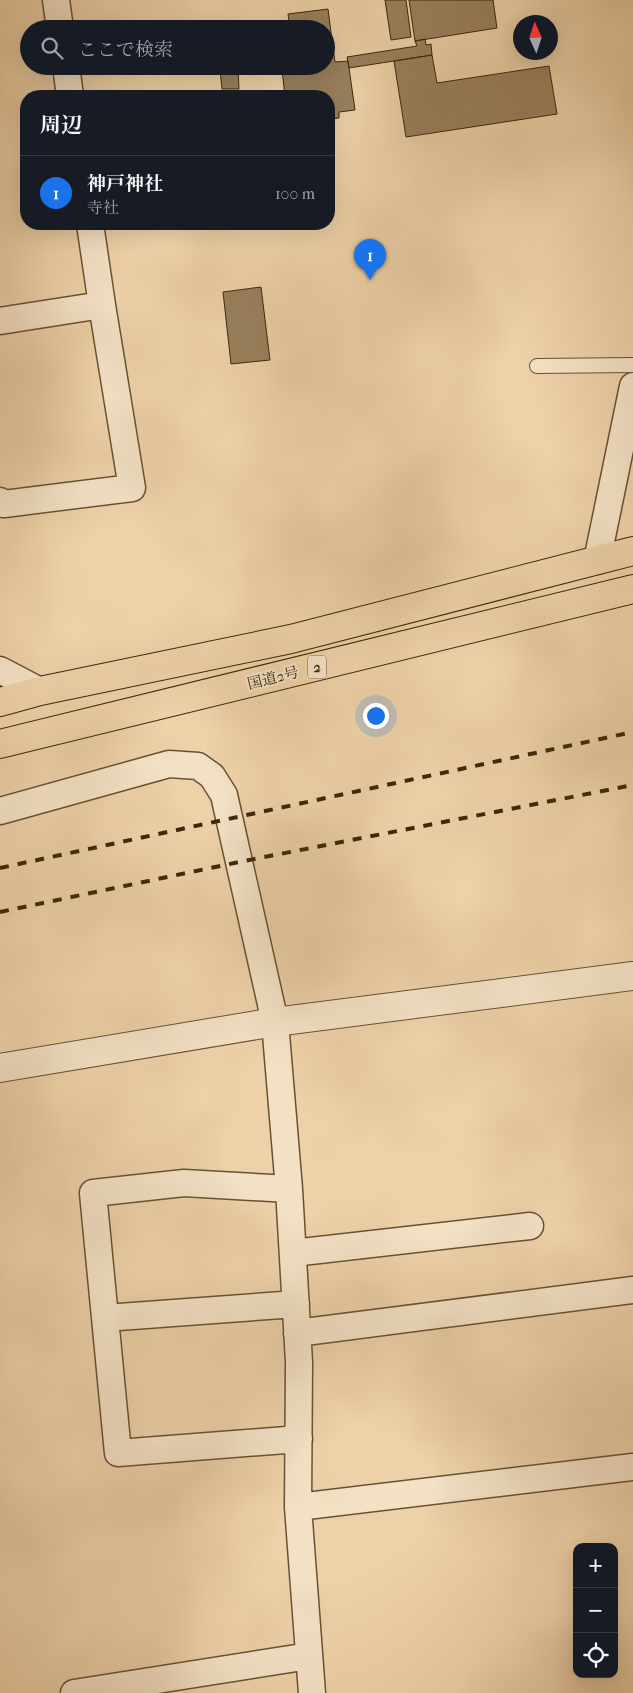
<!DOCTYPE html>
<html lang="ja">
<head>
<meta charset="utf-8">
<style>
  :root { --surface:#171b24; --page:#242831; --text:#f1f3f6; --muted:#9ea1a6; --line:#363941; --accent:#1a73e8 }
  body { margin:0; font-family:"IM FELL French Canon","Noto Serif JP",serif; background:var(--page); color:var(--text) }
  .controls { position:absolute; right:15px; bottom:15px; display:grid; overflow:hidden; border-radius:10px; box-shadow:0 5px 20px #0002 }
  .controls button { width:45px; height:45px; display:grid; place-items:center; padding:0; border:0; border-bottom:1px solid var(--line); background:var(--surface); color:var(--text); font:25px sans-serif }
  .compass { position:absolute; left:513px; top:15px; width:45px; height:45px; border-radius:50%; background:var(--surface); box-shadow:0 5px 20px #0002; rotate:357deg }
  .you { position:absolute; left:375px; top:715px; width:18px; height:18px; margin:-12px; border:4px solid #fff; border-radius:50%; background:#1a73e8; box-shadow:0 0 0 8px #1a73e833 }
  .badge { display:grid; place-items:center; width:32px; height:32px; border-radius:50%; background:var(--accent); color:#fff; font-size:16px; font-weight:700 }
  .pin { position:absolute; translate:-50% -41px; filter:drop-shadow(0 1px 2px #0008) }
  .pin::after { content:''; position:absolute; top:26px; width:18px; height:15px; background:inherit; clip-path:polygon(0 0,100% 0,50% 100%) }
  .list { margin:0; padding:0; list-style:none }
  h2 { display:flex; justify-content:space-between; align-items:center; height:65px; margin:0; padding:0 20px; font-size:21px }
  h2 small { font-size:16px; font-weight:400; color:var(--muted) }
  .list li { display:grid; grid-template-columns:32px 1fr auto; gap:15px; align-items:center; box-sizing:border-box; height:75px; padding:0 20px; border-top:1px solid var(--line) }
  .list b { display:block; font-size:19px; white-space:nowrap }
  .list p { margin:0; font-size:16px; white-space:nowrap; color:var(--muted) }
  .list em { font-size:16px; font-style:normal; color:var(--muted) }
  .icon { flex:none; width:28px; height:28px; fill:none; stroke:currentColor; stroke-width:2; stroke-linecap:round; stroke-linejoin:round }
  .map { position:relative; flex:none; width:633px; height:1693px; overflow:hidden }
  .search { position:absolute; background:var(--surface); box-shadow:0 5px 20px #0002; left:20px; top:20px; width:315px; height:55px; display:flex; align-items:center; gap:12px; box-sizing:border-box; padding:0 18px; border-radius:28px; color:var(--muted); font-size:19px }
  .panel { position:absolute; background:var(--surface); box-shadow:0 5px 20px #0002; left:20px; top:90px; width:315px; height:140px; border-radius:20px }
  .map>svg:first-child { display:block }
  .building { fill:#98805d; stroke:#3b280c }
  .lines { fill:none; stroke-linecap:round; stroke-linejoin:round }
  .service-casing { stroke:#685233; stroke-width:16 }
  .minor-casing { stroke:#685233; stroke-width:29 }
  .tertiary-casing { stroke:#685233; stroke-width:30 }
  .trunk-casing { stroke:#3b280c; stroke-width:30 }
  .service { stroke:#f3e1c6; stroke-width:14 }
  .minor { stroke:#f3e1c6; stroke-width:26 }
  .tertiary { stroke:#f3e1c6; stroke-width:28 }
  .trunk { stroke:#edd1a8; stroke-width:28 }
  .rail { stroke:#3b280c; stroke-width:4; stroke-dasharray:9 9; stroke-linecap:butt }
  .labels { text-anchor:middle; dominant-baseline:central; stroke-width:4; stroke-linejoin:round; paint-order:stroke }
  .shield { fill:#f3e1c6; stroke:#726044; stroke-width:1 }
  .shield-label { font-size:14px; font-weight:bold; fill:#3b280c }
  .street-label { font-size:15px; fill:#3b280c; stroke:#f3e1c6 }
</style>
</head>
<body>
<div class="map">
<svg width="633" height="1693" viewBox="0 0 633 1693">
  <rect width="100%" height="100%" fill="#edd1a8"/>
  <filter id="stains"><feTurbulence type="fractalNoise" baseFrequency=".004" numOctaves="4"/><feColorMatrix values="0 0 0 0 .2 0 0 0 0 .09 0 0 0 0 .02 0 0 0 .5 -.17"/></filter>
  <radialGradient id="worn" r=".72"><stop offset=".6" stop-color="#630" stop-opacity="0"/><stop offset="1" stop-color="#630" stop-opacity=".3"/></radialGradient>
  <path class="building" d="M385,0H406L411,37L391,40Z
    M409,0H493L497,28L415,41Z
    M328,9L334,55L326,56V29H290L288,14Z
    M425,39L426,45L431,44L432,55L349,68L347,57L417,46L415,41Z
    M334,55L335,62L348,61L355,110L339,112V118L329,119V96H285L282,70L295,66H326V56Z
    M432,55L437,83L549,66L557,114L406,137L394,61Z
    M220,70H238L239,89H222Z
    M261,287L270,360L231,364L223,292Z"/>
  <g class="lines">
    <defs>
      <path id="service" d="M537,366L633,365"/>
      <path id="minor" d="M56,0L60,29
        M66,66L70,96
        M0,321L102,305L90,224
        M0,501L4,504L132,488L102,305
        M597,561L633,386
        M0,670L40,691
        M0,811L169,764L198,766L212,776L224,795L275,1022L289,1189L299,1362L298,1507L312,1693
        M289,1189L184,1183L93,1193L118,1453L299,1439
        M293,1253L530,1226
        M105,1318L296,1304
        M297,1333L633,1290
        M298,1507L633,1467
        M74,1693L309,1656"/>
      <path id="tertiary" d="M0,1068L275,1022L633,976"/>
      <path id="trunk" d="M0,702L40,691L291,639L633,551
        M0,744L633,589"/>
    </defs>
    <use href="#service" class="service-casing"/>
    <use href="#minor" class="minor-casing"/>
    <use href="#tertiary" class="tertiary-casing"/>
    <use href="#trunk" class="trunk-casing"/>
    <use href="#service" class="service"/>
    <use href="#minor" class="minor"/>
    <use href="#tertiary" class="tertiary"/>
    <use href="#trunk" class="trunk"/>
    <path class="rail" d="M0,868L633,732
      M0,912L239,862L633,785"/>
  </g>
  <g class="labels">
    <rect class="shield" x="308" y="655.5" width="18" height="23" rx="4"/>
    <g class="shield-label">
      <text x="317" y="667">2</text>
    </g>
    <g class="street-label">
      <text transform="translate(273 678) rotate(-14)">国道2号</text>
    </g>
  </g>
  <rect width="100%" height="100%" filter="url(#stains)"/>
  <rect width="100%" height="100%" fill="url(#worn)"/>
</svg>
<div class="controls">
<button>+</button>
<button>−</button>
<button><svg class="icon" aria-label="locate" viewBox="0 0 24 24"><circle cx="12" cy="12" r="6"/><path d="M12 2v4M12 18v4M2 12h4M18 12h4"/></svg></button>
</div>
<svg class="compass" viewBox="-18 -18 36 36"><path d="M0-13l5 13h-10z" fill="#e53935"/><path d="M0 13l5-13h-10z" fill="#9ea1a6"/></svg>
<div class="you"></div>
<div class="pin badge" style="left:370px;top:280px">1</div>
<div class="search"><svg class="icon" aria-label="search" viewBox="0 0 24 24"><circle cx="10" cy="10" r="6"/><path d="M15 15l6 6"/></svg>ここで検索</div>
<section class="panel">
<h2>周辺<small></small></h2>
<ul class="list">
<li><span class="badge">1</span><div><b>神戸神社</b><p>寺社</p></div><em>100 m</em></li>
</ul>
</section>
</div>
</body>
</html>
